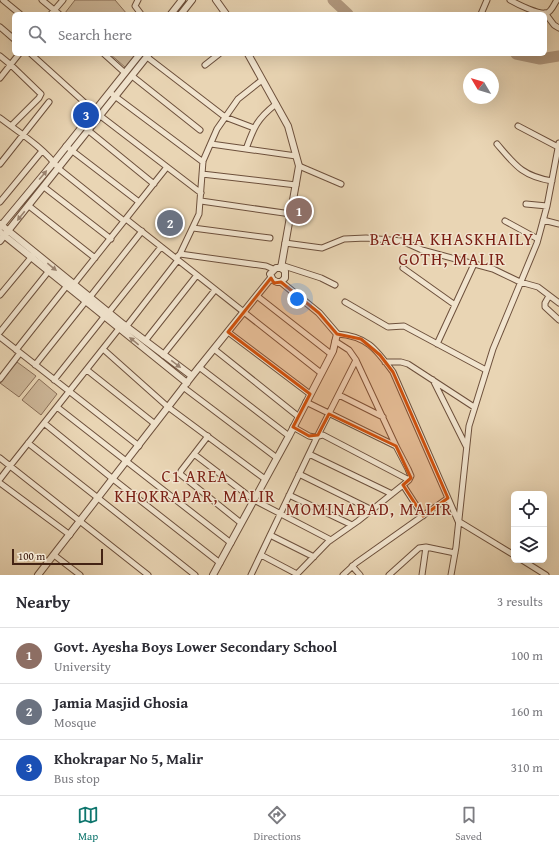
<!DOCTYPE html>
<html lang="en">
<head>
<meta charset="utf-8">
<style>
  :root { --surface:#fff; --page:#f7f7f7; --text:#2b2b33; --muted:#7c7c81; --line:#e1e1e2; --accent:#0f766e }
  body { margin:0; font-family:"Gentium Book Plus",serif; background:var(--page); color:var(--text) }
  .controls { position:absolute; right:12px; bottom:12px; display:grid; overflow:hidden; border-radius:6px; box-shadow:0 4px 16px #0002 }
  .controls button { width:36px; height:36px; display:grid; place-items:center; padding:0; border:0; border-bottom:1px solid var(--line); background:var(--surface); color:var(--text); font:20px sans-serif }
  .compass { position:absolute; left:463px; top:68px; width:36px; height:36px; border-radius:50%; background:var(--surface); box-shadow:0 4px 16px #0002; rotate:308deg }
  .scale { position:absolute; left:12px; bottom:10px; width:91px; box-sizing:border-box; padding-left:4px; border:2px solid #442314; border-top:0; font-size:11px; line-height:14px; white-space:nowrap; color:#442314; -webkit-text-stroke:3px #f1e4ce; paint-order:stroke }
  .you { position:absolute; left:297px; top:299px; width:14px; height:14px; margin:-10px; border:3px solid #fff; border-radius:50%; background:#1a73e8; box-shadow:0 0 0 6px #1a73e833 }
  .badge { display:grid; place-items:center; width:26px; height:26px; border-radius:50%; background:var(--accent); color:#fff; font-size:13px; font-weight:700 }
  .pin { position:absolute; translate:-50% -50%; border:2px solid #fff; box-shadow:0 1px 4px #0006 }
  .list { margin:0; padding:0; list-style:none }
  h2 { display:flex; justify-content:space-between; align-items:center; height:52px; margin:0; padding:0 16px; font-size:17px }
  h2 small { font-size:13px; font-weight:400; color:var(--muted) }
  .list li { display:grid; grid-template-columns:26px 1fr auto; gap:12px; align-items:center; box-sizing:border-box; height:56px; padding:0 16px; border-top:1px solid var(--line) }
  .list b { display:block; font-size:15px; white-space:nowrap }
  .list p { margin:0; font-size:13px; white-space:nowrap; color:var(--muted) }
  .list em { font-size:13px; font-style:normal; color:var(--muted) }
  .icon { flex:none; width:22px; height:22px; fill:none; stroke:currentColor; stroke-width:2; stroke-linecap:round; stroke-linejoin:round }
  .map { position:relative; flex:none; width:559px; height:575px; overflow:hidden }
  .search { position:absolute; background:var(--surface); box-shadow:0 4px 16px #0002; left:12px; right:12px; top:12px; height:44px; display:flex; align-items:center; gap:10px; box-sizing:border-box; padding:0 14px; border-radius:6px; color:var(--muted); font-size:15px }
  .sheet { height:220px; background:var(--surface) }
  nav { display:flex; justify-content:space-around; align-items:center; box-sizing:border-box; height:56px; border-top:1px solid var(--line); background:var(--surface); font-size:11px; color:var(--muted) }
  nav a { display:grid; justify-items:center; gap:2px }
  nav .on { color:var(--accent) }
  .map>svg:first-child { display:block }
  .green { fill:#cdb799; stroke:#886d56 }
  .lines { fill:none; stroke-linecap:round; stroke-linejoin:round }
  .river { stroke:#b1987e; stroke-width:11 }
  .minor-casing { stroke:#6d503c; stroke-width:7 }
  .tertiary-casing { stroke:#6d503c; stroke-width:8 }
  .minor { stroke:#f1e4ce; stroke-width:5 }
  .tertiary { stroke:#f1e4ce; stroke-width:6 }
  .oneway { fill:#9a8471 }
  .marked { fill:#cf510d; fill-opacity:0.2; stroke:#cf510d; stroke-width:3; stroke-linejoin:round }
  .labels { text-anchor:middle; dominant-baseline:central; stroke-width:3; stroke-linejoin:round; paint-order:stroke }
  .neighbourhood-label { font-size:17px; letter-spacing:1px; fill:#7a1f14; stroke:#f1e4ce }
</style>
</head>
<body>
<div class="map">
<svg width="559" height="575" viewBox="0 0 559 575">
  <rect width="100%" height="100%" fill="#e9d5b4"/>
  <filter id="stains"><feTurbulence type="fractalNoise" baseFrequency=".005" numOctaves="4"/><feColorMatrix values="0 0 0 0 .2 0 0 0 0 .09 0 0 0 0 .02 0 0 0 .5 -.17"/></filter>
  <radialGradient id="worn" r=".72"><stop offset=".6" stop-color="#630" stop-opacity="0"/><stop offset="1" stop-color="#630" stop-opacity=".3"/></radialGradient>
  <path class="green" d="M75,0H115L127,14H66L65,13Z
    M110,54H137L126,68Z
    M17,362L36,376L19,397L0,383Z
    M39,379L57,394L41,415L22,400Z"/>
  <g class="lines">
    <path class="river" d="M333,0L348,14
      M516,54L540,59L559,56"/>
    <defs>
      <path id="minor" d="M3,0L20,14
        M42,0L59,14
        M138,0L135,6L141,14
        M510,0C517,4 539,15 547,13C552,11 554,4 557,0
        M545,13L554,25L559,28
        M51,14L63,0
        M481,14L487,0
        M0,27L14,39
        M31,54L94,111L201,193
        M104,54L125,73
        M0,56L11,65L41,94L39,98L11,126
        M147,57L225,117L254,128
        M205,65L219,54
        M132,76L200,130
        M0,78L19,54
        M112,94L203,162
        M0,118C20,133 44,148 59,169L124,221
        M518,126L558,147
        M89,131L154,184
        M211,144L296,156
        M497,144C515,165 522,176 552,181
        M66,146L139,202
        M246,149C254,127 257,119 276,104
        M0,164L49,102
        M299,166L341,184
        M202,174L296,185
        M44,187L111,239
        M201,201L291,214
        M0,202L42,151
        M526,204L547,206
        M29,206L95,258
        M126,219L321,373
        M543,220L559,224
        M505,221L538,239
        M193,228L270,238
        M285,243L322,248L344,239L366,238L402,241L422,250L493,269L520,282L538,287L559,303
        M180,254L266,266L273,269
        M176,258L180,254L199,214L203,161L217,129L238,99L262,80
        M281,265L321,278L335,285
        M403,268L455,305
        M74,284L167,167
        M0,295L34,254
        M257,296L331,354
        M549,296L545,303V307L559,320
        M90,297L142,231
        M345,302L388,327L404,326L486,370
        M109,312L161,247
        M126,327L178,260
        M0,332L48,272
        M228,332L310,394
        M337,334C367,336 376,349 393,372L458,521L514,555
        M0,337L139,446
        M145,341L197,275
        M437,344L474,264
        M103,349L168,407L265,479
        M214,349L299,417
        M16,350L69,283
        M163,355L215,290
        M385,362H401L408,364L474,407
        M35,365L86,301
        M199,367L289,436
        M87,370L155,424
        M0,379L20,353
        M54,380L104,317
        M433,380L466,446
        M183,387L277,458
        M339,395L383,417
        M306,402L396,446
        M57,407L231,543
        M44,423L113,479L220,563
        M293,427L309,436L314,437L323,435L409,480
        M208,436L181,471L180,474L241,523
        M28,443L98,498L195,575
        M194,454L254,500L331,540
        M309,454L392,494
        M0,458L10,466L121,326
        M299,474L372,510
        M0,479L10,466L148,575
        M0,483L70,535
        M403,485L423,516
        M289,495L352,525
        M270,535L314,557
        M54,555L80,575
        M261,555L297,574
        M522,560L546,575
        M352,566L360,575
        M251,575L318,435L356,360
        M296,575L328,542L358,521L403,485L409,480L411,476L408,469L396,446L356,360L349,350L335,341
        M343,575L356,563L448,498
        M389,575L419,548L426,547L455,553
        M422,575L426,547
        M451,575L456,547L469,426L493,349L537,243L547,206L559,143"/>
      <path id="tertiary" d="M216,0L226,14
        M171,14L182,0
        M181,14L192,0
        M248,54L288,126L299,166L281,268
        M0,224L123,324L192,376
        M0,227L54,162L140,54
        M0,232L187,383
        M0,241L149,54
        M38,575L192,376L271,278
        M213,575L289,436L333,351L337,334L319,313L281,282H277L273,280L270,274L276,268H281L285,271V278L281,282"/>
    </defs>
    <use href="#minor" class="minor-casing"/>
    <use href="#tertiary" class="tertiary-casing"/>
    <use href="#minor" class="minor"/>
    <use href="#tertiary" class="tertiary"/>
  </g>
  <defs><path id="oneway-solid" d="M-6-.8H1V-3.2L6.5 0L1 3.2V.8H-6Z"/></defs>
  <g class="oneway">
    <use href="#oneway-solid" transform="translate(43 175) rotate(-50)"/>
    <use href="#oneway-solid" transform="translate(21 216) rotate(129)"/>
    <use href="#oneway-solid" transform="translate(52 267) rotate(39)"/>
    <use href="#oneway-solid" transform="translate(134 341) rotate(-141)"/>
    <use href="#oneway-solid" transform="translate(176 364) rotate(37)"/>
  </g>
  <path class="marked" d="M271,278L274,283L281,282L319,313L337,334L361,339L380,355L393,372L448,498L423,516L403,485L411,478L396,446L329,414L318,435L309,436L293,427L310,394L228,332Z"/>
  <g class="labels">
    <g class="neighbourhood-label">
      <text x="452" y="238">BACHA KHASKHAILY<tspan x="452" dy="20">GOTH, MALIR</tspan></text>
      <text x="195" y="475">C1 AREA<tspan x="195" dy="20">KHOKRAPAR, MALIR</tspan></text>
      <text x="369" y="508">MOMINABAD, MALIR</text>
    </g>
  </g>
  <rect width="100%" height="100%" filter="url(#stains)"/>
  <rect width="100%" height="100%" fill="url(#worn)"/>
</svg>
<div class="controls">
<button><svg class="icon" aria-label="locate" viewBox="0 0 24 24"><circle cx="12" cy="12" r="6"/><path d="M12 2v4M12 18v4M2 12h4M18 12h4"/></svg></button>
<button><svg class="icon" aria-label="layers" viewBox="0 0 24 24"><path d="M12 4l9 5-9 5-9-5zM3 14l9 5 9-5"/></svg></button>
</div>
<svg class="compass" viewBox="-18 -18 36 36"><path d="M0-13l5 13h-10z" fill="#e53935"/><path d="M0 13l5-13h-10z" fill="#7c7c81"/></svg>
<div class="scale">100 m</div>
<div class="you"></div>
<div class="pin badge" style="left:299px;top:211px;background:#8d6e63">1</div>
<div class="pin badge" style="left:170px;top:223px;background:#6b7280">2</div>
<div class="pin badge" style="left:86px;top:115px;background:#1a4fb4">3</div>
<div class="search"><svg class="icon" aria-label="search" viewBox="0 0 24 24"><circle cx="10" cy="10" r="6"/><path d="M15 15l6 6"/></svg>Search here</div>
</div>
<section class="sheet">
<h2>Nearby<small>3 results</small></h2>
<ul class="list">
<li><span class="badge" style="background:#8d6e63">1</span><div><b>Govt. Ayesha Boys Lower Secondary School</b><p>University</p></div><em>100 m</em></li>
<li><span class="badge" style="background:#6b7280">2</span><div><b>Jamia Masjid Ghosia</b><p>Mosque</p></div><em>160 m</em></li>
<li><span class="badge" style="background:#1a4fb4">3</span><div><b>Khokrapar No 5, Malir</b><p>Bus stop</p></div><em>310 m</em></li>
</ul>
</section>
<nav>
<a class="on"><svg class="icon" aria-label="map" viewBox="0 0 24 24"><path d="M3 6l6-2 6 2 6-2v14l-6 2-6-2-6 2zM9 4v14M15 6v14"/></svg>Map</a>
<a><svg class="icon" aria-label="directions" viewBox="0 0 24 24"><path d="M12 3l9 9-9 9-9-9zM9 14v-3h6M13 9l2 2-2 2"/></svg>Directions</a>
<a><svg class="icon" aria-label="saved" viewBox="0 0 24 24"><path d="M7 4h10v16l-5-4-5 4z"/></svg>Saved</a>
</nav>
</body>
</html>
